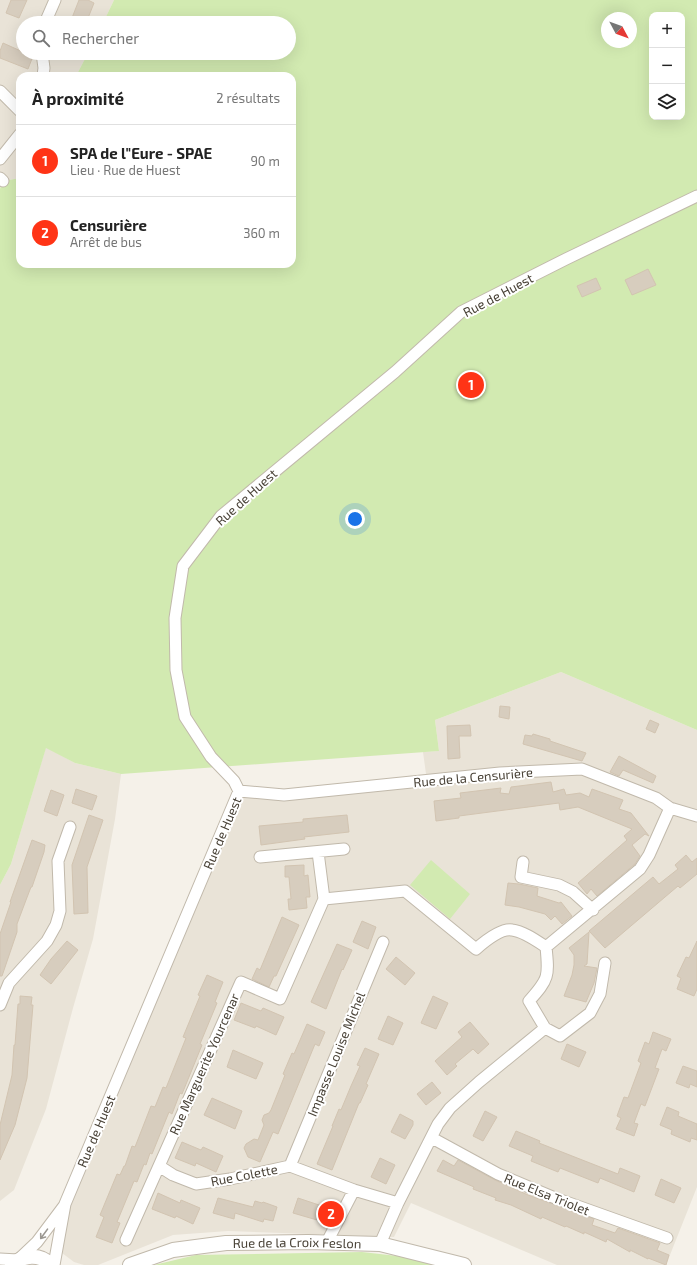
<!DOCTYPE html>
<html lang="fr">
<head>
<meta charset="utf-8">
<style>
  :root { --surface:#fff; --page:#f2f2f2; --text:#222; --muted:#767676; --line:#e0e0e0; --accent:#ff3416 }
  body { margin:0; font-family:"Exo 2",sans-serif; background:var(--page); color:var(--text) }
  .controls { position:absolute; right:12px; top:12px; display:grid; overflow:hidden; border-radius:8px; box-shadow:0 4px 16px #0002 }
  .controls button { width:36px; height:36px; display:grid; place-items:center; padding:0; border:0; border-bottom:1px solid var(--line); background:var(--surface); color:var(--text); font:20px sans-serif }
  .compass { position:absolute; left:601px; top:12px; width:36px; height:36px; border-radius:50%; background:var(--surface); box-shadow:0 4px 16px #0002; rotate:131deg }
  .you { position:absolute; left:355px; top:519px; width:14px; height:14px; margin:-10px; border:3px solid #fff; border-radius:50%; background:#1a73e8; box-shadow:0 0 0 6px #1a73e833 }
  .badge { display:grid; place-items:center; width:26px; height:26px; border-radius:50%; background:var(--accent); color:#fff; font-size:13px; font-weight:700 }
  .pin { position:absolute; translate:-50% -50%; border:2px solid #fff; box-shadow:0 1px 4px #0006 }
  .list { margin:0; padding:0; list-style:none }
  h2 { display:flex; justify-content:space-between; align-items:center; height:52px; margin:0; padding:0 16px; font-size:17px }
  h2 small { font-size:13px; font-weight:400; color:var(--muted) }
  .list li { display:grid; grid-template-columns:26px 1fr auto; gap:12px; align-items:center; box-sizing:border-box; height:72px; padding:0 16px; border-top:1px solid var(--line) }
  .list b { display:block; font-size:15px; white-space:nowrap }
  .list p { margin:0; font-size:13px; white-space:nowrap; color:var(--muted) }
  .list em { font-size:13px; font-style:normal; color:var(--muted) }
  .icon { flex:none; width:22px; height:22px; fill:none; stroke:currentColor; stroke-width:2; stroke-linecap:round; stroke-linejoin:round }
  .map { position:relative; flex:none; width:697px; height:1265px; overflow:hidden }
  .search { position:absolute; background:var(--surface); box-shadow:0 4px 16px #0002; left:16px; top:16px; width:280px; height:44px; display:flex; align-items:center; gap:10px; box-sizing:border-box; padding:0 14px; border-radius:22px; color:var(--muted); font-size:15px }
  .panel { position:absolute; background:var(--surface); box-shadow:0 4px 16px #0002; left:16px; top:72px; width:280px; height:196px; border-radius:12px }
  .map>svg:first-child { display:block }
  .residential { fill:#e9e3d7 }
  .green { fill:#d2eab1; fill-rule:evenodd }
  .building { fill:#d7cdbe; stroke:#d2c4b1 }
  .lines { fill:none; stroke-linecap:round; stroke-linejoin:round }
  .minor-casing { stroke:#c1b9ab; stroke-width:13 }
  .tertiary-casing { stroke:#c1b9ab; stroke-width:16 }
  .minor { stroke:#fff; stroke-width:11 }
  .tertiary { stroke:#fff; stroke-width:14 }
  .oneway { stroke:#9b9791 }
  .labels { text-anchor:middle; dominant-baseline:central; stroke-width:4; stroke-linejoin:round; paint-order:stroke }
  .street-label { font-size:13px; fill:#494237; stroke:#fff }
</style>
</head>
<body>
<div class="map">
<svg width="697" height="1265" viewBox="0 0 697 1265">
  <rect width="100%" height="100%" fill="#f5f1e9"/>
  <path class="residential" d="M0,0H114L103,23H23V53H88L76,76H20V178L3,181L0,189Z
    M561,672L697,730V1187L666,1265H557L411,1203L394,1237L228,1231L173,1235L98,1265H84L74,1262L58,1250L65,1204L239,791L284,795L427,781L423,752L439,751L435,720Z
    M46,747L75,763L121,774L115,819L93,939L73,1008L46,1109L14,1190L0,1201V885L11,864Z"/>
  <path class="green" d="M114,0H697V730L561,672L435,720L439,751L121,774L75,763L46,748L11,864L0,885V189L3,181L20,178V264H292V76H76L88,53H289V23H103ZM652,15H682V117H652ZM607,18H631V42H607Z
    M431,860L470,894L450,919L410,885Z
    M362,1252L406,1257L434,1265H154L196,1255Z"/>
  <path class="building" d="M11,0H27L19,18L6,13Z
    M79,0H88L94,3L86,23H70Z
    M3,43L23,52V53L33,56L28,69L0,58V51Z
    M648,269L656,285L632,295L625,280Z
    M596,278L601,289L582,297L577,286Z
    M500,706L510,707L509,719L499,717Z
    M650,720L659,724L655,733L646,729Z
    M470,725L471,736H459L460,758L448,759L447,726Z
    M533,734L550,739V741L586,753L582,761L523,744L525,735L532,736Z
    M619,756L656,776L653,783L623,770L619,776L610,772Z
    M551,782L553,792L564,789L566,795L580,793L589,797L592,789L623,800L619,809L631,813L649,836L645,834L632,845L640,856L635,864L597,896L591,889L587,894L578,883L627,840L624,836L632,829L578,807L560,810L559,803L459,816V818L436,821L434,801L461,798L460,793L501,788L500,793L509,794L511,787Z
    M76,789L97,796L92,810L72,803Z
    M51,790L64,795L57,816L44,811Z
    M89,815L103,820L87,867L88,913L74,914L72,865Z
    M347,815L349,832L304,837L305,839L261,845L259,826L303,822V819Z
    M32,840L45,845L44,852L32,887H31L26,900L17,924V932L2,976H0V934L11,902H10Z
    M686,855L692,862L697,858V874L680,888L678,886L605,948L589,931L653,877L659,884L678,869L675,865Z
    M304,865V876L308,875L310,897H306L307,908L289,910L288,899H291L289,877H285V866Z
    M508,883L519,884L538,888L537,896L559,903L561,902L572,916L562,924L555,916L551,920L545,914L519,907L505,905Z
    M282,917L299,925L276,976H274L269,987L252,979L257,968L260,970Z
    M362,921L376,927L368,949L353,942Z
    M589,932L587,964L584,966L597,968L594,983L586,1002L564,996L572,975L574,965V955L569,948Z
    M67,941L78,950L51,984L40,975L51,959Z
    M697,941V989L694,996L677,989L681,978L677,976L686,957L689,958Z
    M337,944L352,950L343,970L342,969L326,1009L311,1002Z
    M396,957L415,973L405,985L386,969Z
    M207,975L223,982L215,1002L217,1003L200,1044L202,1045L182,1094L180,1093L172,1114L169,1112L152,1154L150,1153L146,1165L144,1164L137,1182L134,1181L117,1222L120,1223L112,1243L96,1237L104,1217L100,1215L117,1174L120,1175L124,1166H125L132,1146L135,1147L151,1106L155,1107L163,1087L166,1088L186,1038L183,1037L200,996L198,995Z
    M20,996L32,997L31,1005H33L27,1078L15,1125L0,1160V1125L12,1075L14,1045H15L18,1004H20Z
    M433,996L448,1003L436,1029L421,1023Z
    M241,1003L261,1011L263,1008L284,1017L276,1035L256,1026L255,1028L234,1020Z
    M388,1016L403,1023L393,1045L378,1039Z
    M470,1022L489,1044L478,1054L473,1049L455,1064L457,1066L447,1075L435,1061L462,1037L458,1032Z
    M307,1024L325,1032L319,1046L315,1044L278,1134L273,1132L260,1162L248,1157L244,1148L246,1144L254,1139L258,1140L264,1125L262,1120L264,1115L269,1113L271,1110L285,1075L283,1074L292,1053L294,1054Z
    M653,1032L671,1039L666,1051L662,1049L655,1068L659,1069L645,1106L641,1104L634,1123L638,1124L634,1136L616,1129L621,1118L617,1116L624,1097L628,1098L641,1063L638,1061L645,1042L649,1044Z
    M567,1044L586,1052L579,1067L561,1059Z
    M365,1048L379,1054L366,1084L368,1085L360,1103H359L332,1170L317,1164L333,1126H332L339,1109L341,1110L351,1086L360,1066L357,1065Z
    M233,1050L263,1063L256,1079L227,1067Z
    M683,1066L697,1071V1087L690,1084L689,1088L676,1083Z
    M432,1082L441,1093L426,1105L417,1094Z
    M212,1098L242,1111L235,1129L204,1115Z
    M667,1107L679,1112L678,1116L697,1124V1140L691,1138L690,1142L671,1134L672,1130L660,1125Z
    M485,1111L497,1117L483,1141L473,1136Z
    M400,1114L413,1121V1125L405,1139L391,1132Z
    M516,1131L540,1141L539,1143L618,1174L620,1168L640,1176L634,1192L600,1178L598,1183L560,1168L558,1172L531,1161L533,1156L509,1146Z
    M182,1142L201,1150L203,1147L223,1156L216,1172L196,1163L195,1166L175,1158Z
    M380,1158L395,1165L386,1184L371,1177Z
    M443,1160L454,1166L458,1160L495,1180L528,1195L594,1219L592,1225L615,1233L618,1228L660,1243L657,1250L669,1255L666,1265L648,1258V1259L630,1250V1252L607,1239L606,1242L584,1232V1234L566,1226L565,1227L542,1217L541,1219L511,1205L495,1200L496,1198L473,1189L474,1187L437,1171Z
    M661,1179L681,1188L674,1203L655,1195Z
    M158,1193L180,1203L181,1200L200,1208L193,1224L176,1216L175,1218L152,1209Z
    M218,1198L253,1207L255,1201L262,1203L263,1202L277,1207L273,1221L264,1219L263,1222L235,1213L234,1219L213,1213Z
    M298,1198L322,1206L317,1220L293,1213Z"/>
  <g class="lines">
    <defs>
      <path id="minor" d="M45,23L55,0
        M42,53L44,68L43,76
        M0,91L20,111
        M0,159L20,134
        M0,178L3,181
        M239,791L284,795L500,773L582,769L656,798L670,808L697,816
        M318,852L324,899
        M260,857L344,849
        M523,862L521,877L559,885L573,892L593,910
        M324,899L405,891L476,949C484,942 501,928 512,930C523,931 537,941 546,947
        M546,947C549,976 549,979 529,1001L545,1028L560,1036L590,1013L600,994L605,963
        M546,947L640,869L649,855L670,808
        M0,1005L9,983L47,941L56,925L60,911L58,861L70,827
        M432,1138L498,1174L555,1198L667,1238
        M159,1166L173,1175L196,1184L230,1179L290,1166L354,1190L398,1203L380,1244
        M290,1166L383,942
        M398,1203L438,1124L450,1108L479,1082L545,1028
        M126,1240L241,982L280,999L324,899
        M327,1242L354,1190
        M0,1259L18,1260L37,1242L64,1206
        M54,1265L65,1204L239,791L234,781L211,757L185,717L176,670L175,618L183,566L221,516L395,372L461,312L566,259L697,196"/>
      <g id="tertiary">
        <path d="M12,1265C23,1255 40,1253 51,1265"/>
        <path id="s1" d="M130,1265L173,1250L226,1243L308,1242L380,1244L464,1265"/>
      </g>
    </defs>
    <use href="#minor" class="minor-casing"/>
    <use href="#tertiary" class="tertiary-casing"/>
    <use href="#minor" class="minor"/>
    <use href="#tertiary" class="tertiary"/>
  </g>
  <defs><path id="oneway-shaft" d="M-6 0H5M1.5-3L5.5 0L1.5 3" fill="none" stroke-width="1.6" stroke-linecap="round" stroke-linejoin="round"/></defs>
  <use class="oneway" href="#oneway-shaft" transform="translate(44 1234) rotate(126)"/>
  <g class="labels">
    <g class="street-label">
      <text transform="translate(498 295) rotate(-28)">Rue de Huest</text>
      <text transform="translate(246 497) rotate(-42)">Rue de Huest</text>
      <text transform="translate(473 777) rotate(-5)">Rue de la Censurière</text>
      <text transform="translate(222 833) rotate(-67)">Rue de Huest</text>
      <text transform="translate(336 1054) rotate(-68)">Impasse Louise Michel</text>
      <text transform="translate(204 1064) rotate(-66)">Rue Marguerite Yourcenar</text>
      <text transform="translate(96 1131) rotate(-67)">Rue de Huest</text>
      <text transform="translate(244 1175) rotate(-11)">Rue Colette</text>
      <text transform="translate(547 1194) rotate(22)">Rue Elsa Triolet</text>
      <text stroke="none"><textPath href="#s1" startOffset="170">Rue de la Croix Feslon</textPath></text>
    </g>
  </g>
</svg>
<div class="controls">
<button>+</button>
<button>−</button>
<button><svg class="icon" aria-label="layers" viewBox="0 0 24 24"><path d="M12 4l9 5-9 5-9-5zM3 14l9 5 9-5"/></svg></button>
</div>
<svg class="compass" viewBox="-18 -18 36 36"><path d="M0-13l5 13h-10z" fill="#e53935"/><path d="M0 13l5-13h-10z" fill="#767676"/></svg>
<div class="you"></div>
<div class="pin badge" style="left:471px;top:385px">1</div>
<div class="pin badge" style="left:331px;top:1214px">2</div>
<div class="search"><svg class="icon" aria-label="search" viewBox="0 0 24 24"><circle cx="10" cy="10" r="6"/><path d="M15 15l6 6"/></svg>Rechercher</div>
<section class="panel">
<h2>À proximité<small>2 résultats</small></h2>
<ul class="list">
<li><span class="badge">1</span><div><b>SPA de l&quot;Eure - SPAE</b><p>Lieu · Rue de Huest</p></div><em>90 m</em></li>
<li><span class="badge">2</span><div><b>Censurière</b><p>Arrêt de bus</p></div><em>360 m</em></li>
</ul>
</section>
</div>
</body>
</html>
